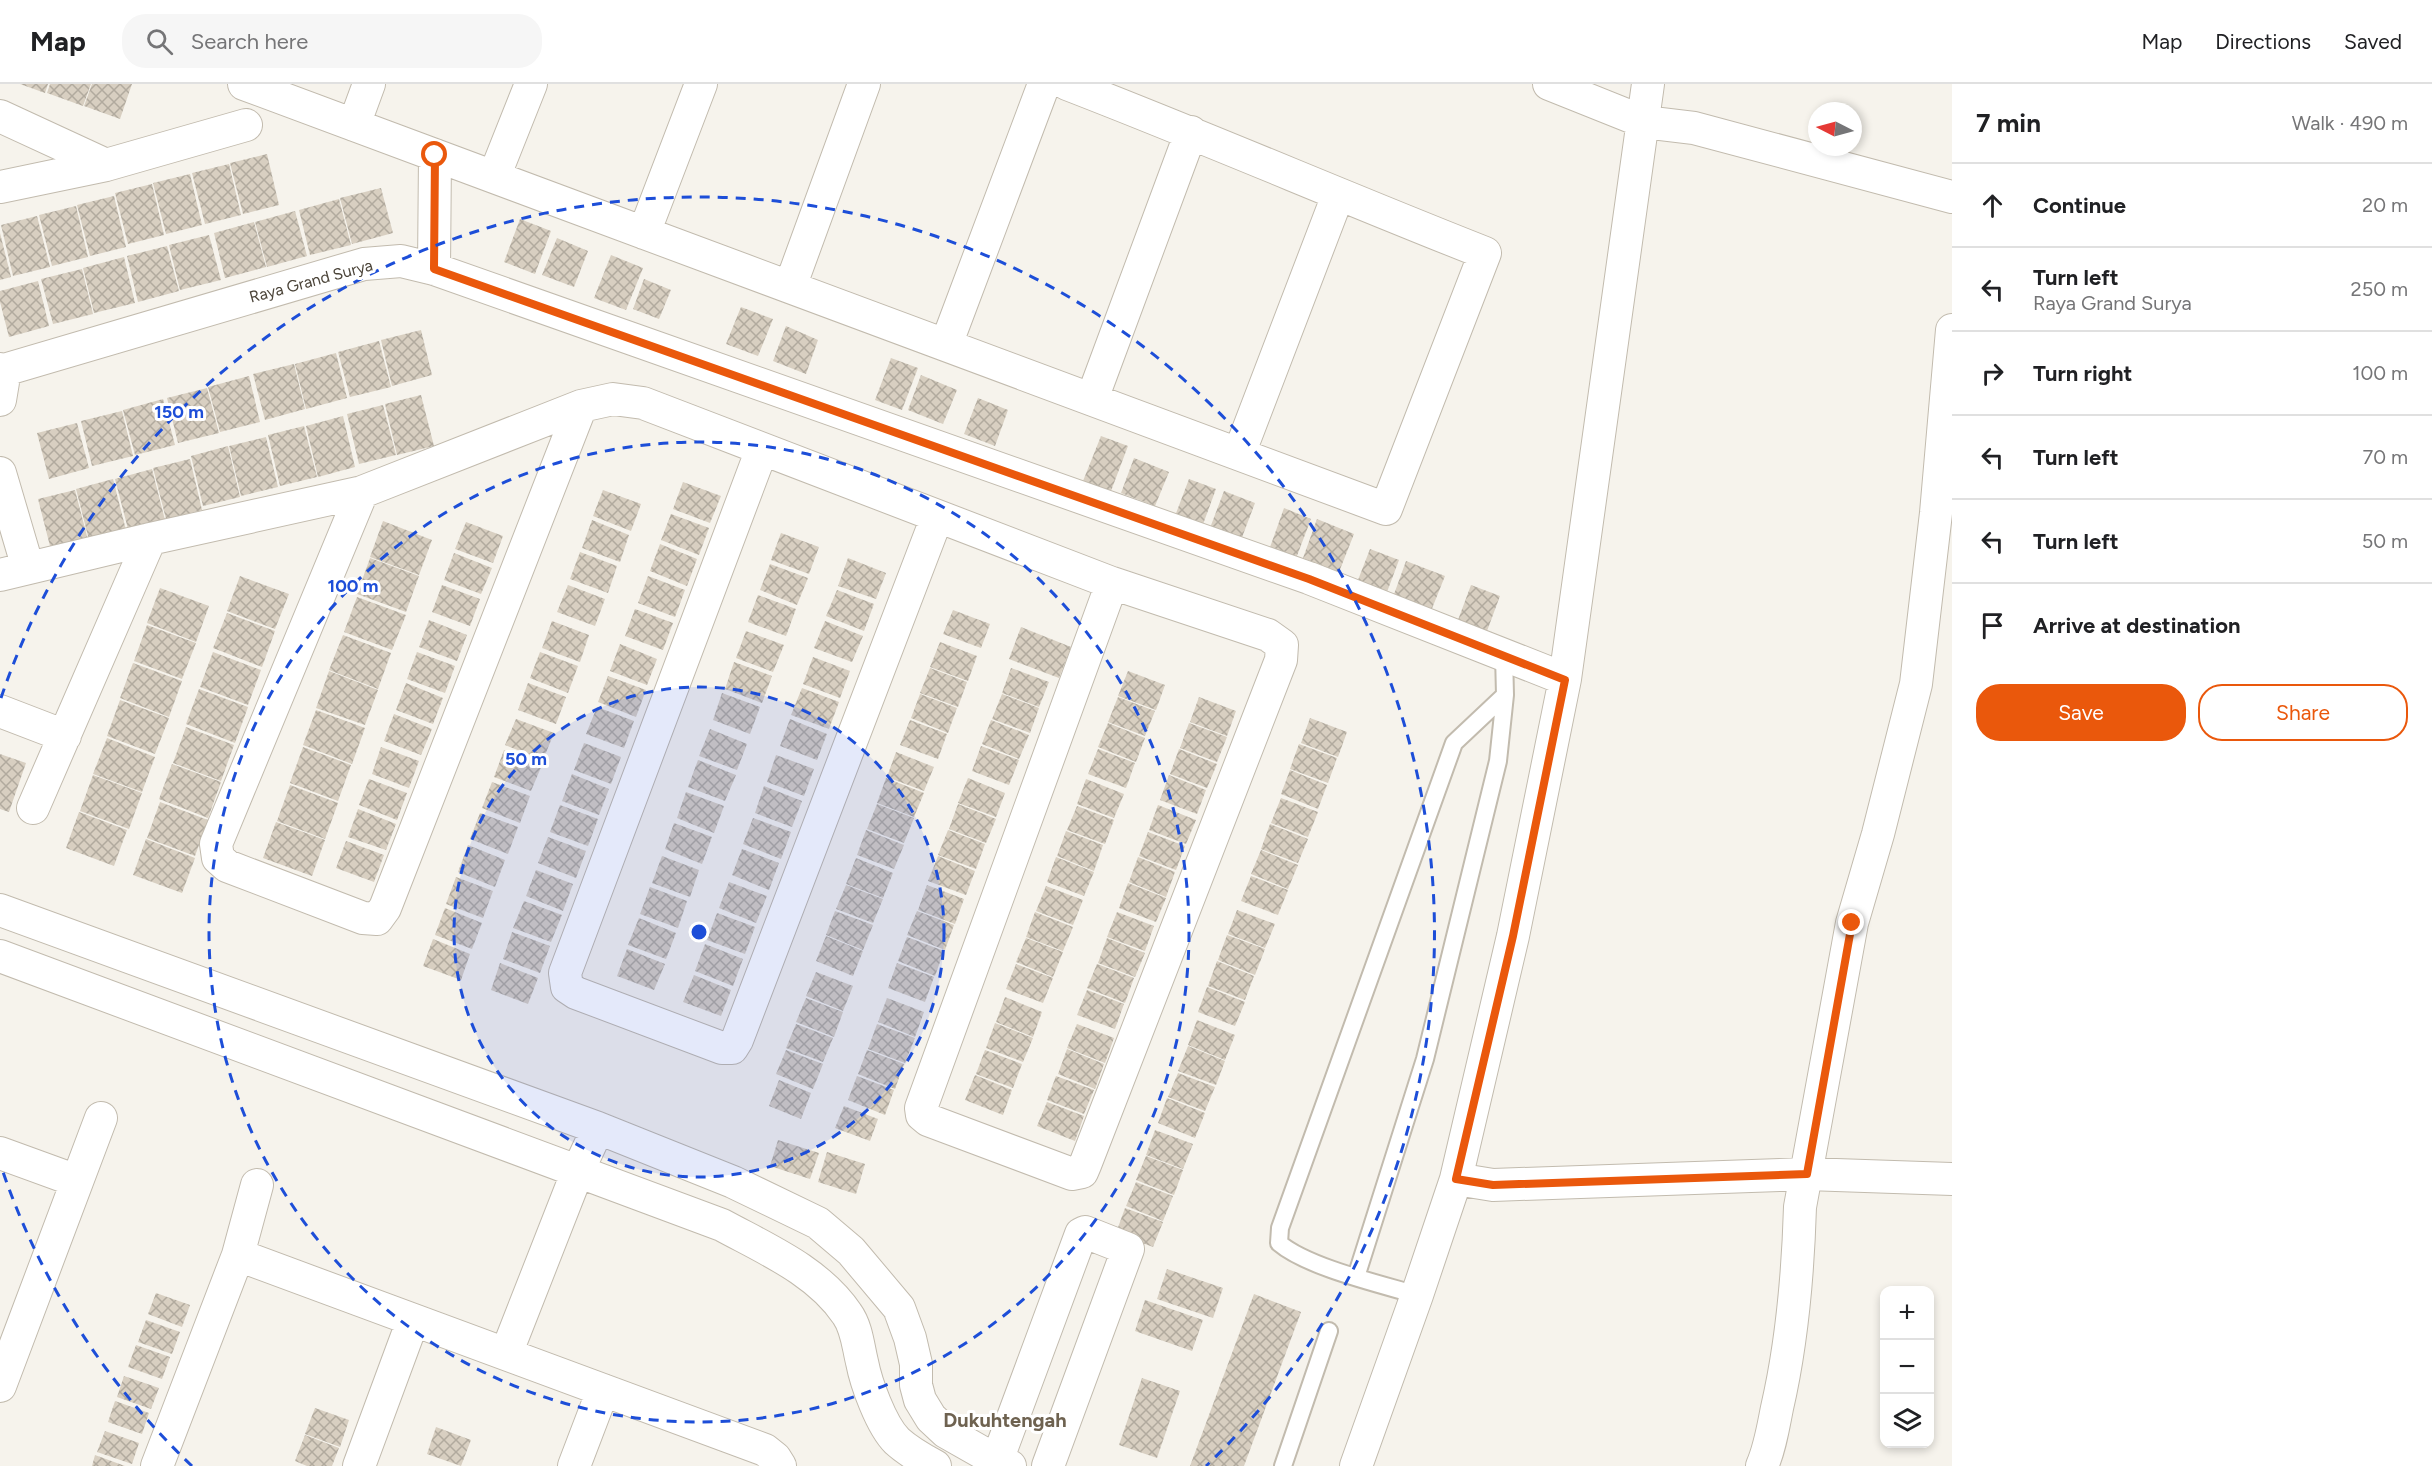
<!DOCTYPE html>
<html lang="en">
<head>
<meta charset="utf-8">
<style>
  :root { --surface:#fff; --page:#f6f6f6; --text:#202124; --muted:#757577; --line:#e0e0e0; --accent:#ea580c }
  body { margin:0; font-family:Figtree,sans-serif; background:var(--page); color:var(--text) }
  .controls { position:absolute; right:18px; bottom:18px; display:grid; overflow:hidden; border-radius:12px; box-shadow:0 3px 9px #0003 }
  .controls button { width:54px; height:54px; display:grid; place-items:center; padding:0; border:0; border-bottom:2px solid var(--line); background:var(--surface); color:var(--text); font:30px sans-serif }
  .compass { position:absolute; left:1808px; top:18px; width:54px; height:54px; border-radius:50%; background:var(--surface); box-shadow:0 3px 9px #0003; rotate:276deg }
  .stop { position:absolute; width:18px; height:18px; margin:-14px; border:4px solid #ea580c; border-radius:50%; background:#fff }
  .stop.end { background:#ea580c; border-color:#fff; box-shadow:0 2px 6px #0008 }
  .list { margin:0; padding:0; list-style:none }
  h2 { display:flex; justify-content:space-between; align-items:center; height:78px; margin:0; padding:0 24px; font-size:26px }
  h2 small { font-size:20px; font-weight:400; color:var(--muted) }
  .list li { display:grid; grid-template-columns:39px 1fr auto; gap:18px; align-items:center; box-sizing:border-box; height:84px; padding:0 24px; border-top:2px solid var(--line) }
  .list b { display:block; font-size:22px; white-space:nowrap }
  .list p { margin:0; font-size:20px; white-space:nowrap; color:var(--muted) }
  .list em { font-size:20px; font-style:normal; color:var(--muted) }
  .actions { display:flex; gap:12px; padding:18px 24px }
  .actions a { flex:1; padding:14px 0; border:2px solid var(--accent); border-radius:24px; text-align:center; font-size:21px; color:var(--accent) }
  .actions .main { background:var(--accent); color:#fff }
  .icon { flex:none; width:33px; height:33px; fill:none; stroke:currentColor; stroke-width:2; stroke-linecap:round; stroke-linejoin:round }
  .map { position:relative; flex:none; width:1952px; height:1382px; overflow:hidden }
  header { display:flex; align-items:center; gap:36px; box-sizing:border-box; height:84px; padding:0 30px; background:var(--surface); border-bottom:2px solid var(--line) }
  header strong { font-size:28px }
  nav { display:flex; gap:33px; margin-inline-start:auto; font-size:21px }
  .search { width:420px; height:54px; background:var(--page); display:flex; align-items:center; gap:15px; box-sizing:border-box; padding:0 21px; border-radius:24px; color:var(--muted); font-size:22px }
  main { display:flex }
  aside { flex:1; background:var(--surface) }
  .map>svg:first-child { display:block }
  .building { fill:url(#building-cross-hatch) }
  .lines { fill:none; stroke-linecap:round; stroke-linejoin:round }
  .lane-casing { stroke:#c2bbae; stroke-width:20 }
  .street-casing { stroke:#c2bbae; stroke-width:34 }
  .lane { stroke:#fff; stroke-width:16 }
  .street { stroke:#fff; stroke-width:32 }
  .route { stroke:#ea580c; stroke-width:8 }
  .ring { fill:none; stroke:#1d4ed8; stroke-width:3; stroke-dasharray:10 8 }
  .labels { text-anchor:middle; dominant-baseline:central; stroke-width:6; stroke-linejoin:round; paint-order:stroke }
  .street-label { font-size:16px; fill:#4b4439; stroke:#fff }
  .quarter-label { font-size:20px; font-weight:bold; fill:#6e6250; stroke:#fff }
  .centre { fill:#1d4ed8; stroke:#fff; stroke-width:3 }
  .ring-label { font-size:18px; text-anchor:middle; font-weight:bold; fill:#1d4ed8; stroke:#fff; stroke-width:6; stroke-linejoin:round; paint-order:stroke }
</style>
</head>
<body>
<header>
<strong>Map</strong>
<div class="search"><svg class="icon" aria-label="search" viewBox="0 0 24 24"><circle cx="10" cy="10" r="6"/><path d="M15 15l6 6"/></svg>Search here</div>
<nav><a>Map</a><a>Directions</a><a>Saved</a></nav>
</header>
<main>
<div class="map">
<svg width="1952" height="1382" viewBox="0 0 1952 1382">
  <defs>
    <pattern id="building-cross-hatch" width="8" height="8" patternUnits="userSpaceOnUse" patternTransform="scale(1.5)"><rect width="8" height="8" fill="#d8cfc1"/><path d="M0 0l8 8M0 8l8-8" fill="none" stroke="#b1aa9e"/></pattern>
  </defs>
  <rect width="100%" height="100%" fill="#f6f3ec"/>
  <path class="building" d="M20,0H48L45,9Z
    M50,0H91L83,22L47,9Z
    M92,0H132L120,35L84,22Z
    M267,70L279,121L243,130L230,79Z
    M229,80L241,131L205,140L192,89Z
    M190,90L202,141L166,150L153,99Z
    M152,100L164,151L128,160L115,109Z
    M381,104L393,149L352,160L340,114Z
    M114,112L126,163L90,172L77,121Z
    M339,115L351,161L310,171L299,126Z
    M76,122L88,173L52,182L39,131Z
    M295,127L307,172L267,183L255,138Z
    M37,132L50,183L13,192L1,141Z
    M520,135L551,147L535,190L504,178Z
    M254,138L266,183L225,194L214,149Z
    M0,149L11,193L0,196Z
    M209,151L221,196L180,206L169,161Z
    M557,154L588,167L574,203L542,191Z
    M167,162L179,207L138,218L127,172Z
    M611,171L643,184L626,226L594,214Z
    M124,173L135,219L94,229L83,184Z
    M82,185L93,230L53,240L41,195Z
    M644,195L671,206L659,235L633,225Z
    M38,197L49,242L9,253L0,218V207Z
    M741,223L773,235L758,272L726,260Z
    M786,242L818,256L806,290L773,277Z
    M421,246L432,291L392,302L381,256Z
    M379,257L391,303L350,313L338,268Z
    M336,269L347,314L306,325L295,280Z
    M891,274L918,284L902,326L875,316Z
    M294,280L305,325L265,336L253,290Z
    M921,291L957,306L943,340L908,326Z
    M249,292L260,338L220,348L208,303Z
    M207,304L219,349L178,359L167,314Z
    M421,311L434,362L397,371L385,320Z
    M978,314L1008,326L995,362L964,350Z
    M163,315L175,361L135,371L123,326Z
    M383,321L396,371L359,380L347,330Z
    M122,327L133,372L92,382L81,337Z
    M343,332L355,383L318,393L306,342Z
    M77,339L89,384L49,395L37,349Z
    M304,342L317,393L280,402L268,351Z
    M1101,352L1128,362L1111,407L1083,397Z
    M266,353L278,403L241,412L229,362Z
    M228,362L240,413L203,422L191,372Z
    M1134,374L1169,388L1155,422L1121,409Z
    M190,375L202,426L166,435L153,384Z
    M152,385L165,436L128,445L115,395Z
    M113,395L126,446L89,456L76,405Z
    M1189,395L1216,405L1202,443L1175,432Z
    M683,398L721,412L710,439L673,425Z
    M75,406L88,456L51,466L38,415Z
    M603,406L641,420L631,447L593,432Z
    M1224,407L1255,419L1241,456L1210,444Z
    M1284,424L1311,435L1295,477L1269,466Z
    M671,430L709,444L699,471L661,456Z
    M1317,435L1354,450L1339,488L1303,474Z
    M592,436L629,451L620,478L582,464Z
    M383,437L432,456L419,491L370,473Z
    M466,438L503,452L493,479L455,465Z
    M781,449L819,463L809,490L771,476Z
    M660,460L697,475L687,502L650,487Z
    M1370,465L1399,476L1387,508L1358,496Z
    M580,468L617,482L608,509L570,495Z
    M454,469L492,484L481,510L444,496Z
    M370,474L419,492L406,528L357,510Z
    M848,474L886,489L876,515L838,502Z
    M1406,477L1445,492L1431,527L1393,513Z
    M770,480L808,494L797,521L760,506Z
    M240,492L289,510L275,545L227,527Z
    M648,492L685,506L675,533L638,519Z
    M442,501L480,515L470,542L432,528Z
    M568,501L605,515L595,542L557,528Z
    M1471,501L1500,512L1487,547L1458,536Z
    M160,504L209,522L196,558L147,539Z
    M837,506L874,520L864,547L826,532Z
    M758,511L796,525L786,552L748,538Z
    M357,513L406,531L392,566L344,548Z
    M635,525L673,539L663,566L625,552Z
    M953,526L990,540L981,564L943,550Z
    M227,529L275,547L262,583L213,564Z
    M429,536L467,551L457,577L419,563Z
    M552,537L589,551L580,578L542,564Z
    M825,537L863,552L852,578L814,564Z
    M147,541L196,559L182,595L134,577Z
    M1021,543L1071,563L1059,594L1009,575Z
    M746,547L784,561L773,588L736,574Z
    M343,551L391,569L378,605L329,586Z
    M940,558L977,572L968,597L930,583Z
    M620,560L657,575L647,601L610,587Z
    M213,568L261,586L248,621L200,603Z
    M417,568L455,582L445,609L407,595Z
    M540,568L578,582L568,609L530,594Z
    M813,573L850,587L840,614L803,600Z
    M734,578L772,592L762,619L725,605Z
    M133,579L182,597L169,633L120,614Z
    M930,584L967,598L958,623L920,609Z
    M1011,584L1049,598L1039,623L1002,609Z
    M329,587L378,606L365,641L316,624Z
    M1128,587L1165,601L1156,626L1118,612Z
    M608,592L646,606L636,633L598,618Z
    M406,599L443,614L433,640L396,626Z
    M528,599L566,613L556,640L518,626Z
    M802,604L839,618L829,645L791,631Z
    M199,605L248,623L235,659L186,640Z
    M722,609L760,623L750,650L713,636Z
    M920,610L957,624L948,649L911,634Z
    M1002,610L1039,624L1030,649L992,635Z
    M1118,613L1155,627L1145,652L1108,638Z
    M1199,613L1236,627L1227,652L1190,638Z
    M120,616L169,634L155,670L107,652Z
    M597,623L634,637L624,664L586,650Z
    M316,626L365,644L352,680L303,661Z
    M394,630L432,645L421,671L384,657Z
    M1310,634L1347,648L1338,673L1301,659Z
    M516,635L554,649L543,676L505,661Z
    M790,635L827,650L817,676L780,662Z
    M910,636L947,650L938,675L900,661Z
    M991,636L1029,651L1019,675L982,660Z
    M1108,639L1145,654L1136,678L1098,663Z
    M1189,639L1227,653L1217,678L1180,664Z
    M186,643L234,661L221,697L173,679Z
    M710,645L747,660L737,686L699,672Z
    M107,654L155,673L142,708L93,690Z
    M584,659L621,673L611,700L574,686Z
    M1299,660L1337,674L1328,699L1290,685Z
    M981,662L1019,676L1009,701L972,687Z
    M303,663L351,681L338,717L290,699Z
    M381,663L419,677L409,704L372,690Z
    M1098,665L1135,679L1126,704L1088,690Z
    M1179,665L1217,680L1207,704L1170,690Z
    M504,666L542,681L531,707L494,693Z
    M896,668L934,683L924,707L887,693Z
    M0,670L26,679L9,728L0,725Z
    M776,671L814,685L804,712L767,698Z
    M698,676L736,691L725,717L688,703Z
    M172,680L221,698L208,734L159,715Z
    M1290,686L1327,701L1318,725L1281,710Z
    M572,690L609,705L599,731L562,717Z
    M93,691L142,709L129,745L80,727Z
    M1169,691L1206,706L1197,730L1160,716Z
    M886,694L924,709L914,733L877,719Z
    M968,694L1005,709L996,733L958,719Z
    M369,695L407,709L397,736L359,721Z
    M1086,695L1124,710L1114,734L1077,720Z
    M492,698L530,712L520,739L482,724Z
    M290,701L338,719L325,755L277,737Z
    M764,702L802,717L792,743L755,729Z
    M686,708L724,722L714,749L677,734Z
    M1281,714L1318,728L1308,753L1271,739Z
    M160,718L208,736L195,772L147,754Z
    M877,720L914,734L904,759L867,745Z
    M958,720L996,735L986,759L949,745Z
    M560,721L598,735L588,762L550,748Z
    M1158,721L1196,736L1186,760L1149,746Z
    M1077,722L1114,736L1105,760L1067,746Z
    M358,725L396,740L386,766L348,753Z
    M79,728L127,746L114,782L66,764Z
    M480,729L518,743L508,770L470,755Z
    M753,734L791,748L781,775L743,760Z
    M276,738L325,756L312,792L263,774Z
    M674,739L712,753L702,780L665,765Z
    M1270,740L1308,755L1298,779L1261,765Z
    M866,746L904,761L894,785L857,771Z
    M948,746L985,760L976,785L938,771Z
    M1066,747L1103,761L1094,787L1057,772Z
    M1148,748L1185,762L1176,786L1139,772Z
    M548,753L586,767L576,794L538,779Z
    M146,755L195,774L182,809L133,791Z
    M346,757L384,771L374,798L336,784Z
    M468,761L505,776L495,803L458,788Z
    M742,765L779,779L769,806L732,791Z
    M1261,766L1298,781L1288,805L1251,790Z
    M662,772L699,786L690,813L652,799Z
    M938,772L975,787L966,811L928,797Z
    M1056,773L1094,788L1084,812L1047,798Z
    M1138,773L1175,788L1166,813L1129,798Z
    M856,774L893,789L883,814L846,800Z
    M536,786L573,800L563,827L526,812Z
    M1251,792L1288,806L1278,831L1241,817Z
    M456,793L493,807L483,834L446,820Z
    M729,798L767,812L756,839L719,824Z
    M1128,799L1166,814L1156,838L1119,824Z
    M846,801L883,815L873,839L836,825Z
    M927,801L964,815L955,840L918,826Z
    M1046,802L1083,816L1073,841L1036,827Z
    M650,803L687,817L678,844L640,830Z
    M524,817L562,831L551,858L513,844Z
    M445,824L482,839L472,865L435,851Z
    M1237,826L1275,840L1265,864L1228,850Z
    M835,827L873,841L863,866L826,851Z
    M917,827L954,841L945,866L907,851Z
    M1035,828L1073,843L1063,867L1026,853Z
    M1117,828L1154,842L1145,867L1107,853Z
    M717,829L755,843L745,870L707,856Z
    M639,834L676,849L666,875L628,861Z
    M512,848L550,862L540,889L503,875Z
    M1227,851L1265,865L1255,891L1218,876Z
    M826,852L863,867L853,892L816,877Z
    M907,853L944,867L935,892L898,877Z
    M1026,854L1063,868L1053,893L1016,878Z
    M1107,854L1145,869L1135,893L1098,879Z
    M433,855L470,870L461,896L423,882Z
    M705,860L743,875L733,902L695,887Z
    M627,865L665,880L654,906L617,892Z
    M1217,877L1254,892L1245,916L1208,902Z
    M500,879L538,894L528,920L491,906Z
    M897,879L934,893L925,918L888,904Z
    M1016,880L1053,894L1043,919L1006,905Z
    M1097,880L1134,894L1125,919L1087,904Z
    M816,888L853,902L843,927L806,912Z
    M694,891L731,906L721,932L683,918Z
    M1207,903L1245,918L1235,942L1198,928Z
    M1087,906L1124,920L1115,945L1077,931Z
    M1005,913L1042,928L1033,953L996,938Z
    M806,914L843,928L834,953L796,938Z
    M887,914L924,928L915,953L878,938Z
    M1197,936L1235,951L1225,976L1188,961Z
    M995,939L1033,954L1023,978L986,964Z
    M796,940L833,954L823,978L786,964Z
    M877,940L915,954L905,979L868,965Z
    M1077,940L1114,954L1105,979L1067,964Z
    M1188,962L1225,977L1216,1001L1178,987Z
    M1067,965L1104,980L1095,1005L1058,990Z
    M786,966L823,980L813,1005L776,990Z
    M867,966L904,980L895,1005L858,990Z
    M985,966L1022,980L1013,1004L976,990Z
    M1178,989L1215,1003L1205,1027L1168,1013Z
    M975,991L1012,1006L1003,1031L965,1016Z
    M857,992L894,1006L885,1031L848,1016Z
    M1056,992L1094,1006L1084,1030L1047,1016Z
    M779,996L811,1009L801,1035L769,1022Z
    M1167,1014L1205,1029L1195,1054L1158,1039Z
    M1047,1018L1084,1032L1075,1057L1037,1042Z
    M844,1022L878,1035L870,1057L835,1044Z
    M1155,1046L1193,1060L1183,1085L1146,1071Z
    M778,1056L819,1069L810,1095L770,1082Z
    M827,1068L865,1080L856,1110L818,1098Z
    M1146,1072L1183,1086L1174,1111L1136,1096Z
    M1136,1098L1173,1112L1163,1137L1126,1122Z
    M1125,1124L1163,1138L1153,1163L1116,1149Z
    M1167,1185L1223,1204L1213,1234L1157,1215Z
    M156,1209L190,1221L182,1243L148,1230Z
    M1254,1210L1301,1228L1244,1382H1190Z
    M1145,1216L1203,1236L1192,1267L1135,1247Z
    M146,1236L180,1248L172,1270L138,1258Z
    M136,1261L170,1273L162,1295L128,1283Z
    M124,1292L159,1304L151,1325L117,1313Z
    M1142,1294L1180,1307L1157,1374L1119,1361Z
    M115,1317L149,1329L142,1350L108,1338Z
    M315,1324L349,1336L340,1363L305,1350Z
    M436,1343L471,1356L461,1382L427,1370Z
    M105,1347L139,1359L132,1380L97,1368Z
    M305,1351L339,1364L332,1382H307L295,1377Z
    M95,1371L125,1382H92Z"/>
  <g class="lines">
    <defs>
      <path id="lane" d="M1356,1193L1425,975L1498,677L1505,611L1504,570
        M1417,1211C1380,1200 1307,1183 1279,1159L1280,1144L1454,659L1505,611
        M1283,1382L1329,1247"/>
      <path id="street" d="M244,0L1386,425L1485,169C1345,114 1207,54 1067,0
        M1549,0L1644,38L1694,44L1952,113
        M0,32L106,81
        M354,41L369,0
        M494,93L531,0
        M0,103L106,81L246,41
        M644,149L701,0
        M434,185L435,71
        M790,203L864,0
        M946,261L1044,0
        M0,285L3,298L0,316
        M1,287L364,180L401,177L434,185L1309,494L1565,595
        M1092,315L1191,48
        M762,365L565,889L567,903L576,909L722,964H732L737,956L937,433
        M1239,370L1338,111
        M0,389L28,484
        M362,408L216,760L218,774L227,782L363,834L377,835L385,824L581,322
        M0,491L150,455L362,408L581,322L613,315L643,319L1112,499L1268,551L1282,561L1281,576L1085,1081L1082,1088L1072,1090L928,1036L922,1031L921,1024L1112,499
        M0,627L65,652
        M33,724L150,455
        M0,826L598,1044L733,1098L818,1139L851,1167L899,1224L910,1254L916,1280V1301L920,1316L931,1334L946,1348L997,1377L1010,1382
        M0,872L722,1141C766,1165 818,1187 847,1230C857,1244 858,1262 862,1278C866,1299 881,1341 897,1357C908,1367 922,1375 935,1382
        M0,1069L77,1097
        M1456,1095L1493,1101L1807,1090L1952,1095
        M238,1171L765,1366L775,1374L780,1382
        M506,1270L577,1089L598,1044
        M0,1302L101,1034
        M157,1382L238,1171L257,1101
        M359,1382L413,1236
        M574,1382L603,1306
        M995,1382L1081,1150L1085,1148L1128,1165L1048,1382
        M1356,1382L1417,1211L1456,1095L1513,852L1565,595L1648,0
        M1762,1382C1770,1364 1773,1344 1777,1324C1792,1259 1798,1190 1800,1123L1852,839L1878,750L1916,600L1936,429L1952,246"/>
    </defs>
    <use href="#lane" class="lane-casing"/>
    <use href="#street" class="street-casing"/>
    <use href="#lane" class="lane"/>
    <use href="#street" class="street"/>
  </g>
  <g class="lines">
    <path class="route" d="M435,71L434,185L1309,495L1565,596L1513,852L1456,1095L1493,1101L1807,1090L1852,839"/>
  </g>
  <circle cx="699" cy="848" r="245" fill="#1d4ed8" fill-opacity=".12"/>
  <g class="ring">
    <circle cx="699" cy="848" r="245"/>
    <circle cx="699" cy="848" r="490"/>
    <path d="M192 1382A736 736 0 0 1 1 1082M1 614A736 736 0 1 1 1206 1382"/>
  </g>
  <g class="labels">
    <g class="street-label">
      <text transform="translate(311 197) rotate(-15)">Raya Grand Surya</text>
    </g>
    <g class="quarter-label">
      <text x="1005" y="1336">Dukuhtengah</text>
    </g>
  </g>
  <circle cx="699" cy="848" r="9" class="centre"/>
  <g class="ring-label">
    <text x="179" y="334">150 m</text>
    <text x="353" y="508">100 m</text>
    <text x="526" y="681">50 m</text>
  </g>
</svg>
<div class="controls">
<button>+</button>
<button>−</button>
<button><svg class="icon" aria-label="layers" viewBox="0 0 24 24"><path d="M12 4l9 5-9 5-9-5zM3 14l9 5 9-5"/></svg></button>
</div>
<svg class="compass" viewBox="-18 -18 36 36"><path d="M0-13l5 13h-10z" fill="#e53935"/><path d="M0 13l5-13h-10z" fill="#757577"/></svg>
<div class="stop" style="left:435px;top:71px"></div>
<div class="stop end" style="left:1852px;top:839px"></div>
</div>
<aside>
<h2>7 min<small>Walk · 490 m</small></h2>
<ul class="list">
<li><svg class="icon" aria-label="ahead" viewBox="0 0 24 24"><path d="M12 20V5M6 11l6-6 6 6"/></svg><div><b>Continue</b></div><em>20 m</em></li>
<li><svg class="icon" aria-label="left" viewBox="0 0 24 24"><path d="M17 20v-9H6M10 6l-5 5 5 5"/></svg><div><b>Turn left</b><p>Raya Grand Surya</p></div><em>250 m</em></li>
<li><svg class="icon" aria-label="right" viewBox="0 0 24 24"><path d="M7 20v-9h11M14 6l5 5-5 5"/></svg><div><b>Turn right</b></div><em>100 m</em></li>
<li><svg class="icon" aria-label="left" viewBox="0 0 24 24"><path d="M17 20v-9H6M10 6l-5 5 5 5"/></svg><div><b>Turn left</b></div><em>70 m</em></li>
<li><svg class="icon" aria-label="left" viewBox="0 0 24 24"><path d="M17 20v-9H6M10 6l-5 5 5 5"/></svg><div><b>Turn left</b></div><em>50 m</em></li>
<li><svg class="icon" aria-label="arrive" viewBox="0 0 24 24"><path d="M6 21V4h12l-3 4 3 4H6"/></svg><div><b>Arrive at destination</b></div></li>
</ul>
<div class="actions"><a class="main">Save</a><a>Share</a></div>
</aside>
</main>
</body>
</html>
